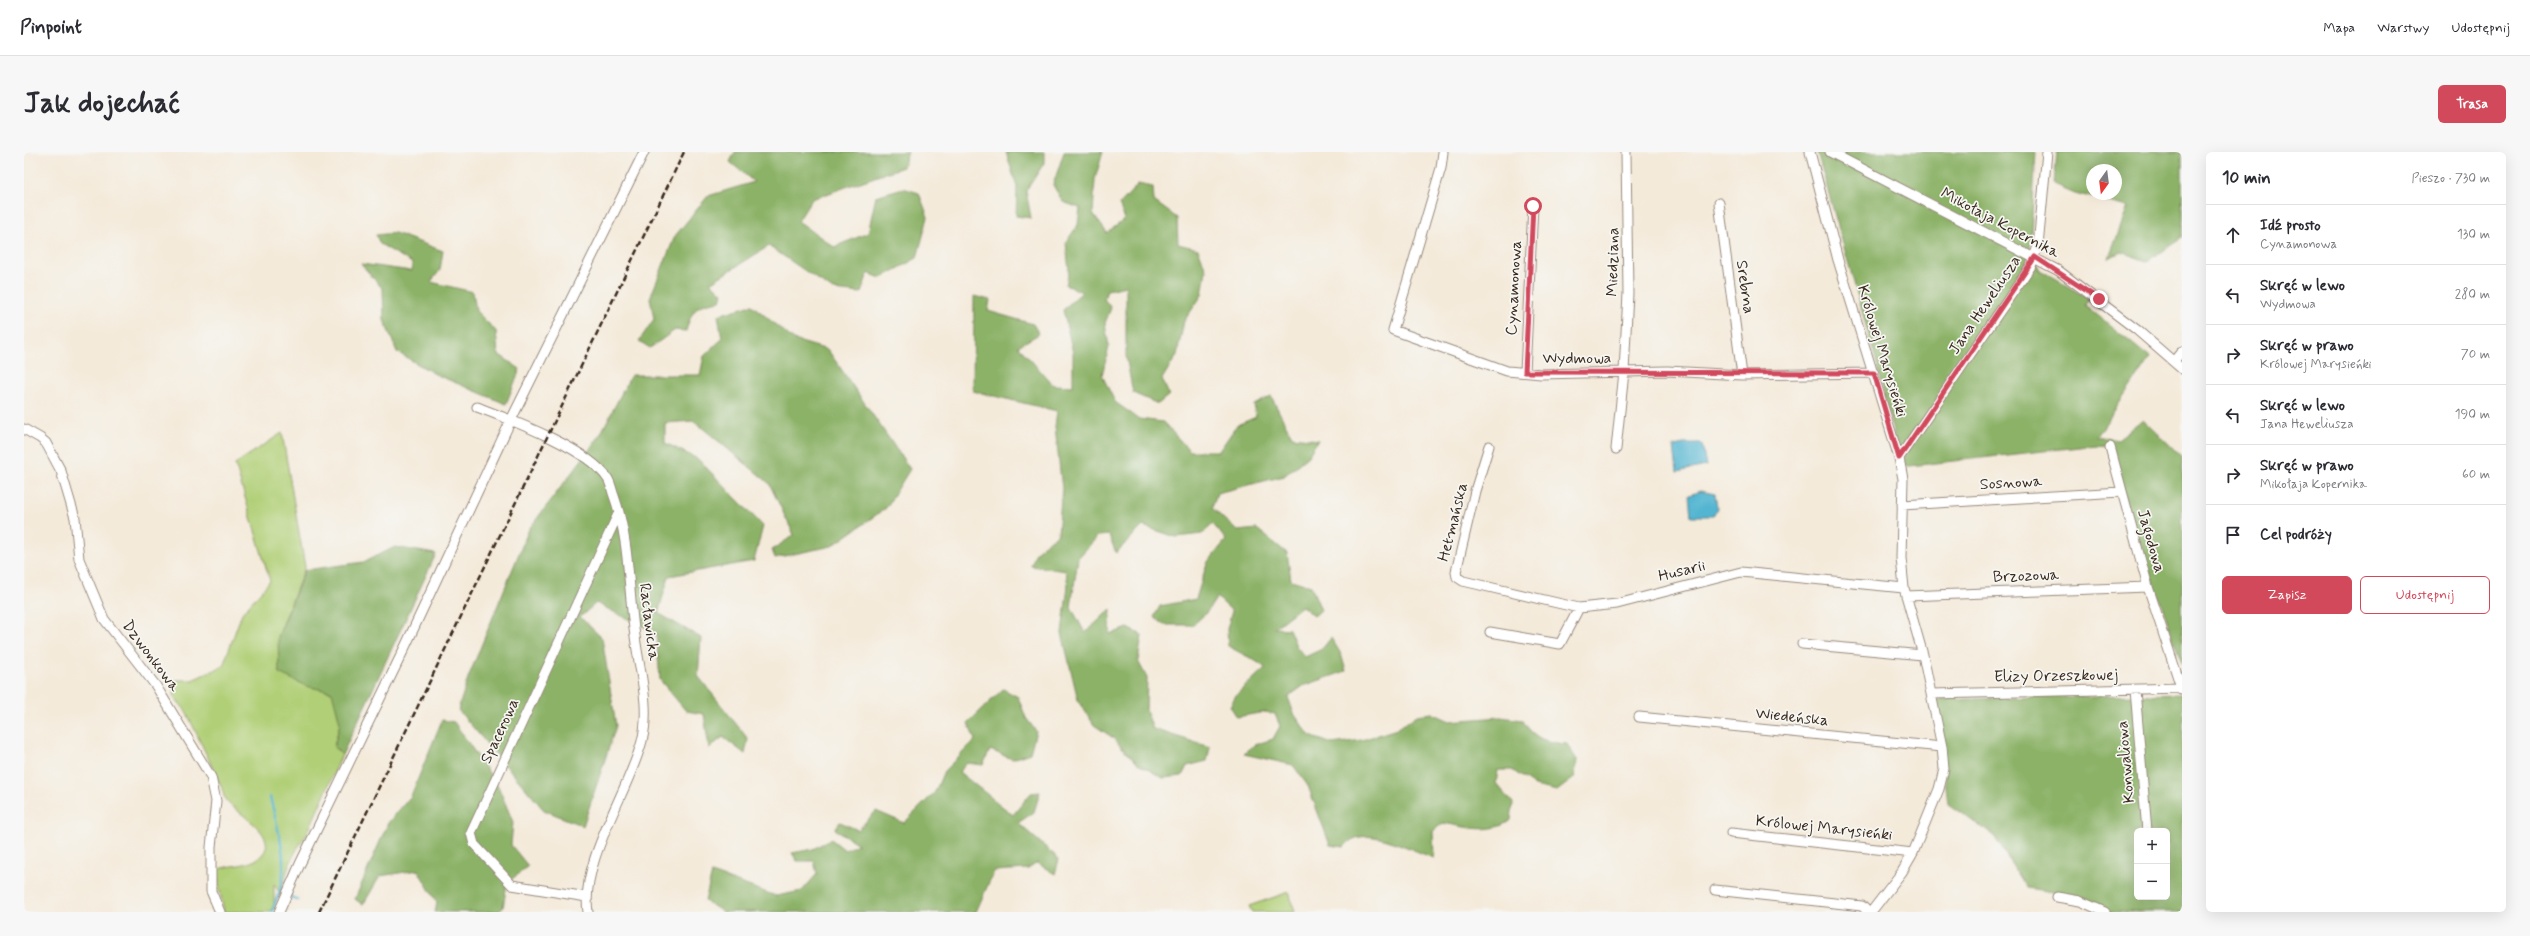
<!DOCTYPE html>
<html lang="pl">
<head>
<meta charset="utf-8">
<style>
  :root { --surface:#fff; --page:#f7f7f7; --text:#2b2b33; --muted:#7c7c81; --line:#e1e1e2; --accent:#d1495b }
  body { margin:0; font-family:Mynerve,sans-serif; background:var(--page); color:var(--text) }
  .controls { position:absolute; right:12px; bottom:12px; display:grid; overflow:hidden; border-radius:6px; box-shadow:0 4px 16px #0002 }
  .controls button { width:36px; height:36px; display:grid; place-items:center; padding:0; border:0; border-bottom:1px solid var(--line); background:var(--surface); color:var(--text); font:20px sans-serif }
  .compass { position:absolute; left:2062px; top:12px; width:36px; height:36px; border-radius:50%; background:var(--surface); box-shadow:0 4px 16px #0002; rotate:194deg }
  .stop { position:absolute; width:12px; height:12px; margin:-9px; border:3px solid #d1495b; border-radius:50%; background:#fff }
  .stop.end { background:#d1495b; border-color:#fff; box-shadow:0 1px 4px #0008 }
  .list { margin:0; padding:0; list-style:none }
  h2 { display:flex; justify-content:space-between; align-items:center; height:52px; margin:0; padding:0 16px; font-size:17px }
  h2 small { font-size:13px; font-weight:400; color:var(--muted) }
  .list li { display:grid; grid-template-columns:26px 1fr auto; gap:12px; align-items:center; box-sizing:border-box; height:60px; padding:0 16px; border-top:1px solid var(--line) }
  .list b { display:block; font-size:15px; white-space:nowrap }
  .list p { margin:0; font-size:13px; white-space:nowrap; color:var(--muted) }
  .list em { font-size:13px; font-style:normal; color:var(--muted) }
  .actions { display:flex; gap:8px; padding:12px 16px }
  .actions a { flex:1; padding:9px 0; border:1px solid var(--accent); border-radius:6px; text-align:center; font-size:14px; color:var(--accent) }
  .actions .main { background:var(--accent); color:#fff }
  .icon { flex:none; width:22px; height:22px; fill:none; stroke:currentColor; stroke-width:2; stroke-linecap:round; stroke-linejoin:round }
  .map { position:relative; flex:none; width:2158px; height:760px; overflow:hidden; border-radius:6px }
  header { display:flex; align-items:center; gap:24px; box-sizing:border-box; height:56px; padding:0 20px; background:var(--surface); border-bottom:1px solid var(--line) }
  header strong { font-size:19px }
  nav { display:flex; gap:22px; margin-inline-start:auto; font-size:14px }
  .intro { display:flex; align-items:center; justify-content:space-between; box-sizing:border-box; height:96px; padding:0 24px }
  h1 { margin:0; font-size:28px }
  .button { padding:10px 18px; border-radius:6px; background:var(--accent); color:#fff; font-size:14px; font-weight:700 }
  main { display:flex; gap:24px; padding:0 24px }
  aside { flex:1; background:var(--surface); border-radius:6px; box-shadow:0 4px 16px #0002 }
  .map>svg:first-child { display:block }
  .green { fill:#b0cf76; stroke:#767c4a }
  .forest { fill:#8cb267; stroke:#646e42; fill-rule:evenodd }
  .water { fill:#52b5d1; stroke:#467078 }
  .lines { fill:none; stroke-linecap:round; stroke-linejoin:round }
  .stream { stroke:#52b5d1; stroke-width:2.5 }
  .minor-casing { stroke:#988a7c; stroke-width:11 }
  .minor { stroke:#fff; stroke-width:9 }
  .rail { stroke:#3b2a1e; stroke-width:2.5; stroke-dasharray:6 3; stroke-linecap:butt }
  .route { stroke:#d1495b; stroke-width:5 }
  .labels { text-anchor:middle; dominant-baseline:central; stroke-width:3.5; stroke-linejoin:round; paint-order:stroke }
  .street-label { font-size:16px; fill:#3b2a1e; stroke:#f6f6f2 }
</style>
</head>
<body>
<header>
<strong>Pinpoint</strong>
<nav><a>Mapa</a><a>Warstwy</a><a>Udostępnij</a></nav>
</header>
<div class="intro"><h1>Jak dojechać</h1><a class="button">Trasa</a></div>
<main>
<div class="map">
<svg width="2158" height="760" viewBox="0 0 2158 760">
  <rect width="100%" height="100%" fill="#f6f6f2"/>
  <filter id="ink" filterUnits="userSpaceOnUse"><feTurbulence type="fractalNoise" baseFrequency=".025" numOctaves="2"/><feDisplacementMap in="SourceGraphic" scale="8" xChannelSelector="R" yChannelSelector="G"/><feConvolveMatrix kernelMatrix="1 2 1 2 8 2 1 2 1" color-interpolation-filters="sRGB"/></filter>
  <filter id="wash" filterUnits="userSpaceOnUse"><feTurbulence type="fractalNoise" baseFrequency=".012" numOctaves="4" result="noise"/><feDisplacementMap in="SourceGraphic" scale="16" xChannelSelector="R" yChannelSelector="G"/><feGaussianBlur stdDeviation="0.9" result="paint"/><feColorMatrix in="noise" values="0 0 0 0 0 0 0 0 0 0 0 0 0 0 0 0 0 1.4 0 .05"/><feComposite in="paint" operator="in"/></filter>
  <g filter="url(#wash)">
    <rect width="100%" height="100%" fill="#f4eada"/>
    <path class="green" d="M258,281L281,415L254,485L309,539L316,571L310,595L318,603L282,684C268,701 261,722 257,743L250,732V752L247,760H200L192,718C204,713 223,714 233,707C262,687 216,663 203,650C200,647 199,640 198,636L162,559L150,545L151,528H168L199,514L218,461L246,429L211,312Z
      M1265,740L1271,760H1228L1225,754Z"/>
    <path class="forest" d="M711,0H884L879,15L788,47L774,69L810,95L844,81L852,44L879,36L895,41L904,65L893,106L857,126L844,121L837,141L809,138L745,94L686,131L698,141L696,149C673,152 668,157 662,179L651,178L626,196L615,189L630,167L626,146L651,84L684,44L730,30L706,10Z
      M982,0H1020V11L1002,39L1007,66L992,64L993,35Z
      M1040,0H1079L1071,27L1069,62L1083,81L1101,67L1095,53L1114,32L1129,35L1130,49L1153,66L1154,92L1174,97L1182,118L1178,143L1160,169L1153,203L1138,227L1145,243L1134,252L1109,241L1102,204V134L1083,138L1080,147L1087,156L1081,171L1085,195L1078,223L1091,250L1115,267L1139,270L1166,299H1195L1213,273L1232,265L1230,253L1247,244L1268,285L1294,288L1284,304L1260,324L1193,341L1188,356L1213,379L1233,377L1263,401L1267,428L1287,434L1297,458L1290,464L1278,454L1250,476L1265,477L1272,494L1281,505L1298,497L1307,486L1317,502L1322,519L1279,534L1264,545L1270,562L1286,584L1308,592L1338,588L1373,577L1393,563L1408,561L1426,569L1477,565L1498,568C1511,587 1520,590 1543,592L1553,608L1550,626L1533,639L1511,634L1488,618H1474L1472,631L1489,651L1487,668C1466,683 1443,675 1419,671L1409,679L1410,706C1385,698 1338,669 1320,695L1306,693L1284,634L1269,613L1220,602L1230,593L1249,587L1256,574L1251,562L1241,560L1213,565L1206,554L1212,543L1241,516C1236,510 1214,500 1204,494L1203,477L1208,459L1193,445L1183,460L1169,473H1140L1130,465L1136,454L1172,447L1183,411L1202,388L1189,372L1178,382L1152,385L1119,374L1092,401L1085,383L1074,384L1054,406L1047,455L1061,481L1087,457L1086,482L1104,476L1118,483L1114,509L1123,526L1122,559L1129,577L1186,595L1183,609L1163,614L1158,624L1139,626L1113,611L1088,585L1070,573L1054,548L1038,481L1044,434L1042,419L1007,414L1012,400L1034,382L1038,337L1031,274L1033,259L949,239L950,144L966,148L964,159L1009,172L1015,182L994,194L1029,233L1049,234V201L1039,158L1058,140L1042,133L1045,119L1042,90L1054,73L1056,56L1039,50L1029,33Z
      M1793,0H2012L2006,98L2016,118L2065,146L2061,153L2126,206L2073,284L2093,288L2119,267L2158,305V512L2082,292L1877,315L1853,212Z
      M2033,0H2158V86L2123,109L2097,100L2085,106L2104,55L2051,41L2030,32ZM2068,18H2092V42H2068Z
      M371,81L419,99L416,118L407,130L449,140L452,159L472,179L474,202L496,217L482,252L411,222L373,200L360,168L359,137L337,112L388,119V111L356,92L352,83Z
      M728,153L770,188L804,198L886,317L862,356L808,394L751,406L748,398L770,383L745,331L670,269L641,271V291L674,307L739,374L730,409L645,424L634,461L677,486L674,524L724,587L721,602L699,585L685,596L680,562L662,559L636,528L632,481L572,451L556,465L578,486L592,574L559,674L520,658L434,558L444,526L505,377L575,285L607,223H676L680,204L698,187L694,163Z
      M371,395L412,402L318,603L310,595L316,571L308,540L282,534L255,521L254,485L281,418L340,410Z
      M979,537L994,545L1002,566L1012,579L1006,601L988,607L966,598L959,613L943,611L935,620L989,663L1007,641L1016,640L1010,660L994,671L1035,707L1031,722L1013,711L1004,717L970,719L952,760H699L681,749L688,721L752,744L778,739L793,722L790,709H773L768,701L789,697L807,687L821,698L834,692L811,677L816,670L834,678L852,659L880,671L911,640L920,619L951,588L944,571Z
      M2158,542V760H2083L2055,744L2003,736L1970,684L1924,652L1912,548ZM2113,679H2143V745H2113Z
      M418,568L430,570L474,634L489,670L487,693L504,714L483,731L479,756L473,760H411L413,751L394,718L356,724L339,753L331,747L364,671L387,644Z"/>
    <path class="water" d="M1660,292H1678L1682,314L1653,320L1650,294Z
      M1676,339L1691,342L1693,356L1689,364H1667L1665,343Z"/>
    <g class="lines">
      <path class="stream" d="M246,645C253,674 265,708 256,738L258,740
        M266,744L274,748
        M248,760L256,738"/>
    </g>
  </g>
  <g filter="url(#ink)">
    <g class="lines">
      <defs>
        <path id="minor" d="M1419,0L1417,16L1369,178L1483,219L1517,222L1643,219L1718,223L1850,221
          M1786,0L1814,108L1875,306L1879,327L1877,406L1880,436L1899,503L1918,595L1920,617L1915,637L1889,701L1878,720L1847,760
          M1806,0L2035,119L2113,178L2158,217
          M1695,51L1718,223
          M2150,209L2158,199
          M1501,220L1509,54
          M453,255C487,268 564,296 584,327C587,332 588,339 590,344C606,389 604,437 611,484C615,518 627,554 618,589C605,639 556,709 564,760
          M0,277L16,286L22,291L37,319L51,366L55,407L80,467L132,534L187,625L192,649L187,695V739L196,760
          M1465,294L1451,339L1432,420L1433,425L1439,429L1555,456L1593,452L1717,420L1880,436
          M2086,295L2124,435L2158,538
          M1592,297L1600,220L1604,141L1602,0
          M1875,306L2007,114L2014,94L2023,0
          M1878,353L2097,340
          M1882,444L2124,435
          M1466,480L1536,492L1555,456
          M1778,492L1899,503
          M2111,538L2123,679
          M1907,542L2158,536
          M1615,565L1918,595
          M1707,681L1889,701
          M1691,738L1838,754L1844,760
          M563,745L488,733L450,692L447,681L595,360
          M2033,745L2056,749L2081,760
          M255,760L276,712L381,495L487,268L620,0"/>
      </defs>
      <use href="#minor" class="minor-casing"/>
      <use href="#minor" class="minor"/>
      <path class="rail" d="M295,760L660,0"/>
    </g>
  </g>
  <g class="lines" filter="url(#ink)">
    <path class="route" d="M1509,54L1501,220L1850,221L1875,306L2011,105L2075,147"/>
  </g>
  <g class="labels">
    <g class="street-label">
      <text transform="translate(1976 71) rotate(28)">Mikołaja Kopernika</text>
      <text transform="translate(1589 110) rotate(-89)">Miedziana</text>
      <text transform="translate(1721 135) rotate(82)">Srebrna</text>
      <text transform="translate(1490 136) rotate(-87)">Cynamonowa</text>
      <text transform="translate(1961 153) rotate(-56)">Jana Heweliusza</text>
      <text transform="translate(1858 199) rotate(73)">Królowej Marysieńki</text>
      <text x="1553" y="206">Wydmowa</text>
      <text transform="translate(1987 331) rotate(-3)">Sosnowa</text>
      <text transform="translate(1429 370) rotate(-76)">Hetmańska</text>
      <text transform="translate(2127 389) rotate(74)">Jagodowa</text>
      <text transform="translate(1658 419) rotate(-14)">Husarii</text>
      <text transform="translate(2002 424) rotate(-2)">Brzozowa</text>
      <text transform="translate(625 470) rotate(83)">Racławicka</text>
      <text transform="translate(127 504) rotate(53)">Dzwonkowa</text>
      <text transform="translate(2032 524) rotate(-1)">Elizy Orzeszkowej</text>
      <text transform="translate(1768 565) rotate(6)">Wiedeńska</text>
      <text transform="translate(476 579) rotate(-65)">Spacerowa</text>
      <text transform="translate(2102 610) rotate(-95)">Konwaliowa</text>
      <text transform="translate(1800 676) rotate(6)">Królowej Marysieńki</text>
    </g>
  </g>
</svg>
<div class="controls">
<button>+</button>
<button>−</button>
</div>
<svg class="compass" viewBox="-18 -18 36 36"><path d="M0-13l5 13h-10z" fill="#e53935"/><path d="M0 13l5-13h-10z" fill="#7c7c81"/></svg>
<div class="stop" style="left:1509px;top:54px"></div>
<div class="stop end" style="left:2075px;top:147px"></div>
</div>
<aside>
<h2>10 min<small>Pieszo · 730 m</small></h2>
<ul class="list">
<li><svg class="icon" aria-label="ahead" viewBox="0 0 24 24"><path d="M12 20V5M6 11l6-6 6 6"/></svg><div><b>Idź prosto</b><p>Cynamonowa</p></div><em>130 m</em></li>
<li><svg class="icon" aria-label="left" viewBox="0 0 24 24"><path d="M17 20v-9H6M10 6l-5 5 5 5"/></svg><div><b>Skręć w lewo</b><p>Wydmowa</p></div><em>280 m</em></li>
<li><svg class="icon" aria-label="right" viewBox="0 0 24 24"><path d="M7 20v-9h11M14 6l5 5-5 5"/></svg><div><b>Skręć w prawo</b><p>Królowej Marysieńki</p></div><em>70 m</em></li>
<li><svg class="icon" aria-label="left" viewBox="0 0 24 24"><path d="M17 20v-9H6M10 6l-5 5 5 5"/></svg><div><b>Skręć w lewo</b><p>Jana Heweliusza</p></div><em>190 m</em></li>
<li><svg class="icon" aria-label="right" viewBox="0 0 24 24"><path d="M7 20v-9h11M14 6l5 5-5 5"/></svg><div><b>Skręć w prawo</b><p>Mikołaja Kopernika</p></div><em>60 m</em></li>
<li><svg class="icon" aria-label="arrive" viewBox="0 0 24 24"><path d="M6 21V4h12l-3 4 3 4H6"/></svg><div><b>Cel podróży</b></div></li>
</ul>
<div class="actions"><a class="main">Zapisz</a><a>Udostępnij</a></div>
</aside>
</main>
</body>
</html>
